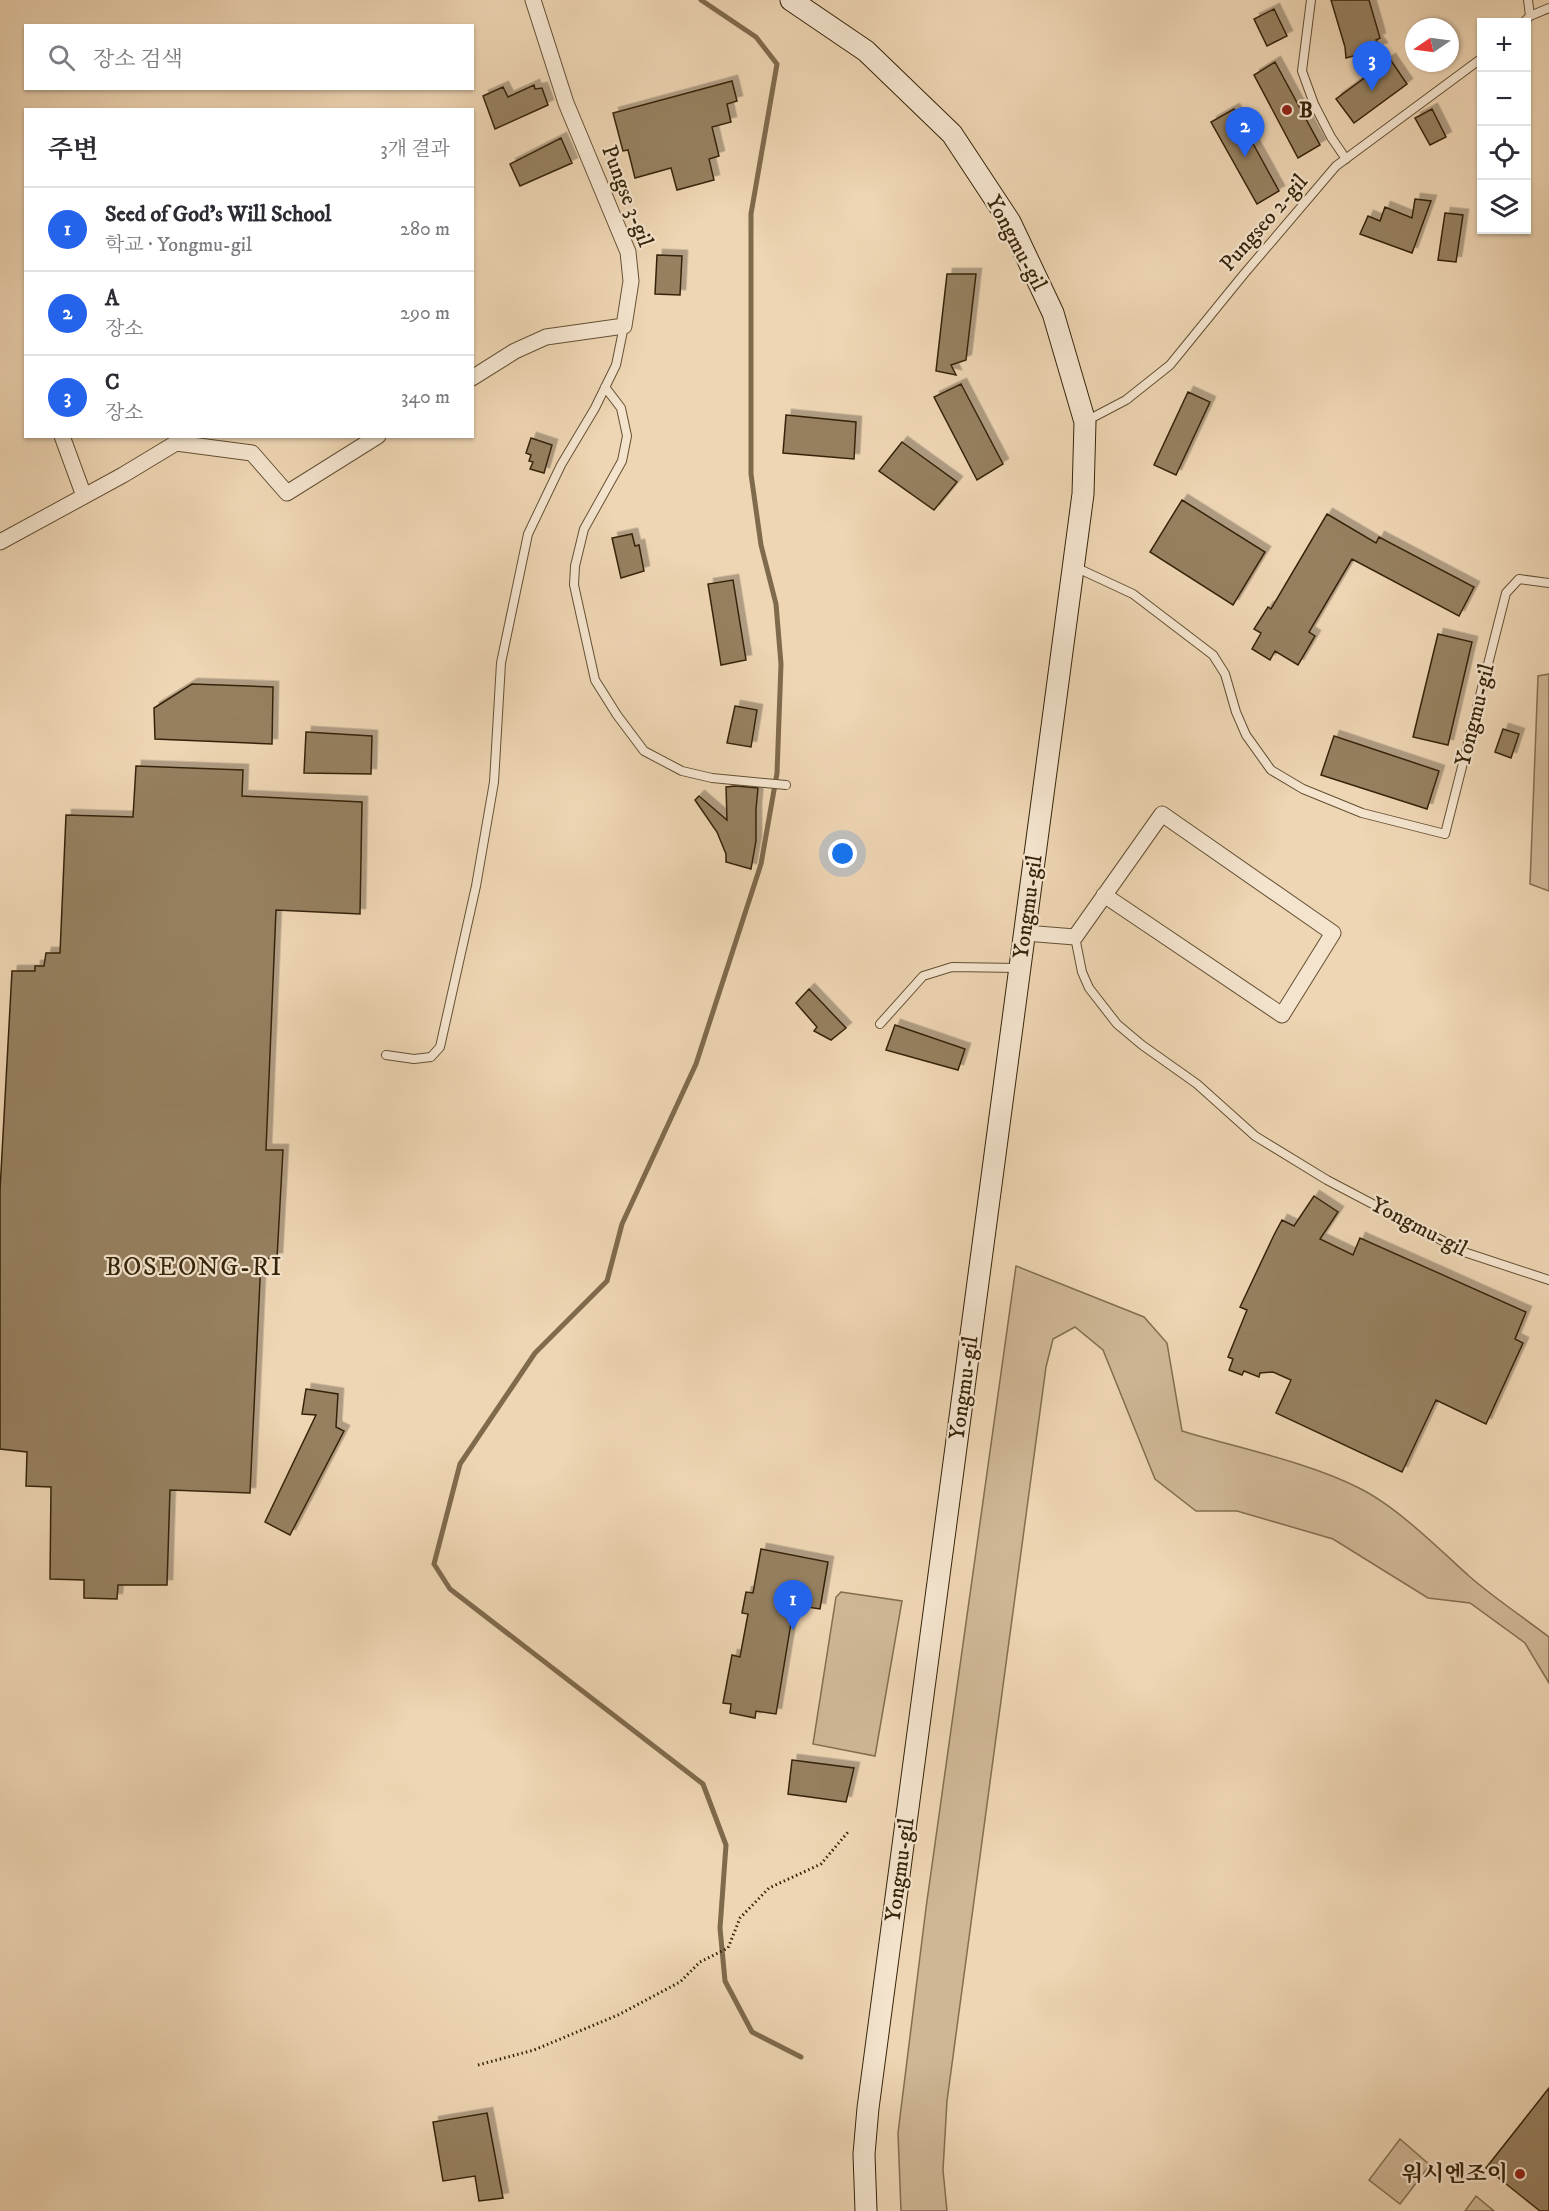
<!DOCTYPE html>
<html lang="ko">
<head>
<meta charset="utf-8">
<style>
  :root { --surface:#fff; --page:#f2f2f3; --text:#2b2b33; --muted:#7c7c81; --line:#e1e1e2; --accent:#2563eb }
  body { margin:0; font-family:"IM FELL DW Pica","Noto Serif KR",serif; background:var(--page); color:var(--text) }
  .controls { position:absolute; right:18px; top:18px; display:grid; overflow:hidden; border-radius:0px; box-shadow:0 2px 4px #0004 }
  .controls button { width:54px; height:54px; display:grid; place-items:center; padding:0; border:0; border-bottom:2px solid var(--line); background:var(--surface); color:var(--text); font:30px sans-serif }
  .compass { position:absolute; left:1405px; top:18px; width:54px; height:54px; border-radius:50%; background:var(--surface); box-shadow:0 2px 4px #0004; rotate:257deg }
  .you { position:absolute; left:843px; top:854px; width:21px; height:21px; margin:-15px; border:4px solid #fff; border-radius:50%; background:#1a73e8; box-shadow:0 0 0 9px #1a73e833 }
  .badge { display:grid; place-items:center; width:39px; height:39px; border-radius:50%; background:var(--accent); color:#fff; font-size:20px; font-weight:700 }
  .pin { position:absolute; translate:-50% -50px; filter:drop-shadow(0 2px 3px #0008) }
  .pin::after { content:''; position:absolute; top:32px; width:21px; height:18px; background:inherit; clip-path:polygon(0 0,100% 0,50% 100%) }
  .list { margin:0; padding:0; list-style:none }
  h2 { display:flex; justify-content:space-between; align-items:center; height:78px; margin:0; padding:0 24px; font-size:26px }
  h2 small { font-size:20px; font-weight:400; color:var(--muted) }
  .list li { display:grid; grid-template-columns:39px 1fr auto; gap:18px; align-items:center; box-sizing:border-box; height:84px; padding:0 24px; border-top:2px solid var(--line) }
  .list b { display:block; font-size:22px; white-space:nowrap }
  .list p { margin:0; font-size:20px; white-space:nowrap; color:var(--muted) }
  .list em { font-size:20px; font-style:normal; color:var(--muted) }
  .icon { flex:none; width:33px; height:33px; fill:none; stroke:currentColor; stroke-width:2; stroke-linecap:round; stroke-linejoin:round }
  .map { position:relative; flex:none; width:1549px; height:2211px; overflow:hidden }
  .search { position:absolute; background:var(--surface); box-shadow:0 2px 4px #0004; left:24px; top:24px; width:450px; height:66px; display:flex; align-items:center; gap:15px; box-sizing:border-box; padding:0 21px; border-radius:0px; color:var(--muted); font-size:22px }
  .panel { position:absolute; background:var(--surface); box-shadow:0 2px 4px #0004; left:24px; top:108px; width:450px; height:330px; border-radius:0px }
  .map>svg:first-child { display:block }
  .green { fill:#cfb796; stroke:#826e4f; stroke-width:1.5 }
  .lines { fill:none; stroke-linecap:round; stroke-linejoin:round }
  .stream { stroke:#7f6a4c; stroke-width:5 }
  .building { fill:#968061; stroke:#362408; stroke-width:1.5; filter:url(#shadow) }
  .lane-casing { stroke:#645033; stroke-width:10 }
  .street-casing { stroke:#645033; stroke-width:17 }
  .secondary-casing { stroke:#362408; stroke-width:23 }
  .path { stroke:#362408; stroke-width:3; stroke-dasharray:1.5 3; stroke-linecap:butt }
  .lane { stroke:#f4e4ce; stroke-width:8 }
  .street { stroke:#f4e4ce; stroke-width:15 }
  .secondary { stroke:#f4e4ce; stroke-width:21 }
  .poi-dot { fill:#8f2418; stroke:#f4e4ce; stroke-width:2 }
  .labels { text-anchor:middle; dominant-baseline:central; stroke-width:4.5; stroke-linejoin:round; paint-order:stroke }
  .poi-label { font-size:22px; font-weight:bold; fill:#362408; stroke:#f4e4ce; text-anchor:start }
  .street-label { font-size:22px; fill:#362408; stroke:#f4e4ce }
  .quarter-label { font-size:26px; letter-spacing:1.5px; fill:#362408; stroke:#f4e4ce }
</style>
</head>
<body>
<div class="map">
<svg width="1549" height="2211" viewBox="0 0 1549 2211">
  <defs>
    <filter id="shadow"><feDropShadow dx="5.5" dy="-5.5" stdDeviation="0" flood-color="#0004"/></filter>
  </defs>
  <rect width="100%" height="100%" fill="#eed5b3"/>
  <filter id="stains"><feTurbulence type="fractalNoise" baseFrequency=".00333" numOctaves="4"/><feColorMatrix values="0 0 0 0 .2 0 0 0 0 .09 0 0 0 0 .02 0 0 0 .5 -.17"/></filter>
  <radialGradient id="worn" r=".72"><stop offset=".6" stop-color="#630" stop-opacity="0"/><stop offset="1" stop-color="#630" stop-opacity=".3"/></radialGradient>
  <path class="green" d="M1549,674V891L1530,884L1538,676Z
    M1016,1266L1144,1317L1167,1343L1182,1431C1238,1448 1308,1462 1359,1488C1396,1506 1438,1548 1469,1576C1494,1598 1523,1617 1549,1637V1683L1525,1643L1470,1603L1428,1598L1333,1539L1237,1511H1196L1155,1479L1103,1350L1075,1327L1053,1339L1046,1367L947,2101L943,2170L947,2211H901L898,2133L926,1908Z
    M841,1592L902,1601L875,1756L813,1744L836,1597Z
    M1400,2139L1430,2165L1400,2204L1369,2180Z
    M1476,2196L1494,2211H1465Z"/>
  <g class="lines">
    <path class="stream" d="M701,0L756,37L777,64L751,214V474L761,545L776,604L781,664L777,773L761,864L696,1064L622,1224L607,1281L535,1353L460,1464L434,1564L450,1589L703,1784L726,1845L720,1928L725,1981L752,2032L801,2057"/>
  </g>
  <path class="building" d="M1331,0H1369L1380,38L1376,40L1382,48L1346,58L1345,47Z
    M1274,9L1287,36L1267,46L1254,19Z
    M1390,59L1407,84L1354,123L1336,99Z
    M1275,62L1320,145L1298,158L1254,75Z
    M732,81L737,101L727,104L731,122L712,127L719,156L709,159L714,180L677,190L671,168L635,178L628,150L623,151L613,113Z
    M534,85L535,89L542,88L548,105L495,129L483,96L503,87L508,97Z
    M1234,109L1279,191L1257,204L1211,122Z
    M1432,109L1446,137L1430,145L1415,118Z
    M561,138L572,163L520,186L510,164Z
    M1415,199L1431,201L1412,253L1360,234L1368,216L1380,221L1385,207L1412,218Z
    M1445,213L1463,215L1456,262L1438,260Z
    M657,255L682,256L680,295L655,294Z
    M947,274H976L966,360L951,365L956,375L936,371Z
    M961,384L1003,464L977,480L934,397Z
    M1188,392L1210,402L1176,475L1154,465Z
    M786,415L856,422L854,459L783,453Z
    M531,438L552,445L544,473L530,469L533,462L529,461L531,455L526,453Z
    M902,442L957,482L934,510L879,471Z
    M1182,500L1265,552L1233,605L1150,552Z
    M1327,514L1376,543L1379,537L1474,587L1459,616L1352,559L1309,632L1315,636L1298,665L1275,651L1270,660L1252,649L1261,633L1254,629L1268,607L1271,609Z
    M632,534L635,546L639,545L644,571L621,578L612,538Z
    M733,580L746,660L721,665L708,584Z
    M1438,634L1472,642L1448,745L1413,737Z
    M192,684L273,687L272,744L155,739L154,708Z
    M735,706L757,710L751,747L727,743Z
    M1503,729L1519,734L1511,758L1495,752Z
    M306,732L372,736L371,774L304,773Z
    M1334,736L1439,771L1427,809L1321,775Z
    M136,766L243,770L242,796L362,802L360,914L276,910L266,1150H283L277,1258L261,1259L250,1493L170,1490L167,1585H118L117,1599L84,1598V1580L50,1579L51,1487L26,1486L27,1452L0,1449V1190L12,971H35V966H44L46,953H60L66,815L133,817Z
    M736,786L758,788L756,809V841L751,869L726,862V854L717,832L695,800L699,796L727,820L726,787Z
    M809,989L846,1028L831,1040L814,1031L817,1027L796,1003Z
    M895,1025L965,1049L958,1070L886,1050Z
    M1314,1196L1338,1212L1320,1239L1353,1255L1360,1238L1526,1312L1515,1339L1523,1343L1486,1424L1436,1400L1402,1472L1276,1413L1291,1380L1273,1372L1260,1373L1259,1377L1244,1371L1242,1375L1229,1370L1233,1359L1228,1357L1247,1310L1240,1307L1274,1235L1282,1220L1294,1226Z
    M306,1389L338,1394L336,1427L344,1431L290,1535L265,1522L316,1415L302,1414Z
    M761,1549L828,1562L820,1609L794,1605L776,1714L756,1711L755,1718L730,1713L731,1704L723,1703L732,1655L740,1657L748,1614L742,1613L746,1592L753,1593Z
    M792,1760L854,1768L846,1802L788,1794Z
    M1549,2088V2211H1540L1486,2168Z
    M487,2113L503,2198L479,2201L475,2176L443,2181L433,2122Z"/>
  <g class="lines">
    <defs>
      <path id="lane" d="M1311,0L1302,71L1314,104L1331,137L1346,159
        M1528,0L1530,16
        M1524,22L1530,16L1549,8
        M605,387L621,408L627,436L622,461L584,529L575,566L574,585L595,680L617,715L644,751L682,771L712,778L786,785
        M1086,421L1126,400L1170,365L1244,274L1336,166L1482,58
        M1075,567L1133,594L1213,655L1225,674L1236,712L1246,735L1271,770L1303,789L1362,813L1445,834L1506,593L1519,579L1549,583
        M1075,937L1082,972L1089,988L1117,1024L1142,1045L1197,1084L1255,1136L1327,1180L1464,1252L1549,1280
        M880,1024L923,976L952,967L1018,968
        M386,1055L414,1059L431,1057L440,1047L476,886L494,782L501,663L528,534L561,465L595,408L616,365L624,326"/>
      <path id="street" d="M472,378L515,351L546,337L624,326L631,281L628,252L566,103L533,0
        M62,436L84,496
        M0,542L123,475L176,443L252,453L287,493L378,436
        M1025,933L1075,937L1162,814L1333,933L1282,1015L1104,895"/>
      <path id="secondary" d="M791,0L866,51L952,134L1010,222L1053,313L1085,422L1083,494L868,2108L864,2154L866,2211"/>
    </defs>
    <use href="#lane" class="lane-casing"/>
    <use href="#street" class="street-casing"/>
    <use href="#secondary" class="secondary-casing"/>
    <path class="path" d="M478,2065L534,2050L618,2015L680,1982L700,1962L728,1948L740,1918L769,1888L821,1864L848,1832"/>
    <use href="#lane" class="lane"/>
    <use href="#street" class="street"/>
    <use href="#secondary" class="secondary"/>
  </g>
  <g class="poi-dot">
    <circle cx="1287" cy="110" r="6"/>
    <circle cx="1520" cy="2174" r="6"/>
  </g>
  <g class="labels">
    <g class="poi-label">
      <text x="1299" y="110">B</text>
      <text x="1508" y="2174" text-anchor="end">워시엔조이</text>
    </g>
    <g class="street-label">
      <text transform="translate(627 196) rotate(69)">Pungse 3-gil</text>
      <text transform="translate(1264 223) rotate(-49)">Pungseo 2-gil</text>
      <text transform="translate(1016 243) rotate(62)">Yongmu-gil</text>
      <text transform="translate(1475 715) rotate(-76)">Yongmu-gil</text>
      <text transform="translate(1028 907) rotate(-82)">Yongmu-gil</text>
      <text transform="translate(1419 1227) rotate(27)">Yongmu-gil</text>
      <text transform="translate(964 1388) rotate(-82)">Yongmu-gil</text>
      <text transform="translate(900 1870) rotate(-82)">Yongmu-gil</text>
    </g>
    <g class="quarter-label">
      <text x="194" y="1267">BOSEONG-RI</text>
    </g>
  </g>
  <rect width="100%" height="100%" filter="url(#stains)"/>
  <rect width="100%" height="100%" fill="url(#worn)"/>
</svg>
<div class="controls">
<button>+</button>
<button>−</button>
<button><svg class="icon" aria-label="locate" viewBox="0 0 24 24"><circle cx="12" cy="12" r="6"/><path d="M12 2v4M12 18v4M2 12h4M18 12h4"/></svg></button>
<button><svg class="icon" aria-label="layers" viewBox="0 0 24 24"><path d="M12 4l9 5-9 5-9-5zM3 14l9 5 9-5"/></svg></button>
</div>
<svg class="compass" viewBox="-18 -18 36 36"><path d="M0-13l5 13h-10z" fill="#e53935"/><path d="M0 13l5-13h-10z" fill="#7c7c81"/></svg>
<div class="you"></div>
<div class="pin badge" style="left:793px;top:1630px">1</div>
<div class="pin badge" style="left:1245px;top:157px">2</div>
<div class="pin badge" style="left:1372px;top:91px">3</div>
<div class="search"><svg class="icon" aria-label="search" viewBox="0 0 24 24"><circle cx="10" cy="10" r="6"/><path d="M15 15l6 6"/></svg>장소 검색</div>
<section class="panel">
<h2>주변<small>3개 결과</small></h2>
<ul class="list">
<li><span class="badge">1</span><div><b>Seed of God's Will School</b><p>학교 · Yongmu-gil</p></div><em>280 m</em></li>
<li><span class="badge">2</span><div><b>A</b><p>장소</p></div><em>290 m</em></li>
<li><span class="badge">3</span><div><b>C</b><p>장소</p></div><em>340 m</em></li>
</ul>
</section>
</div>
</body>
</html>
